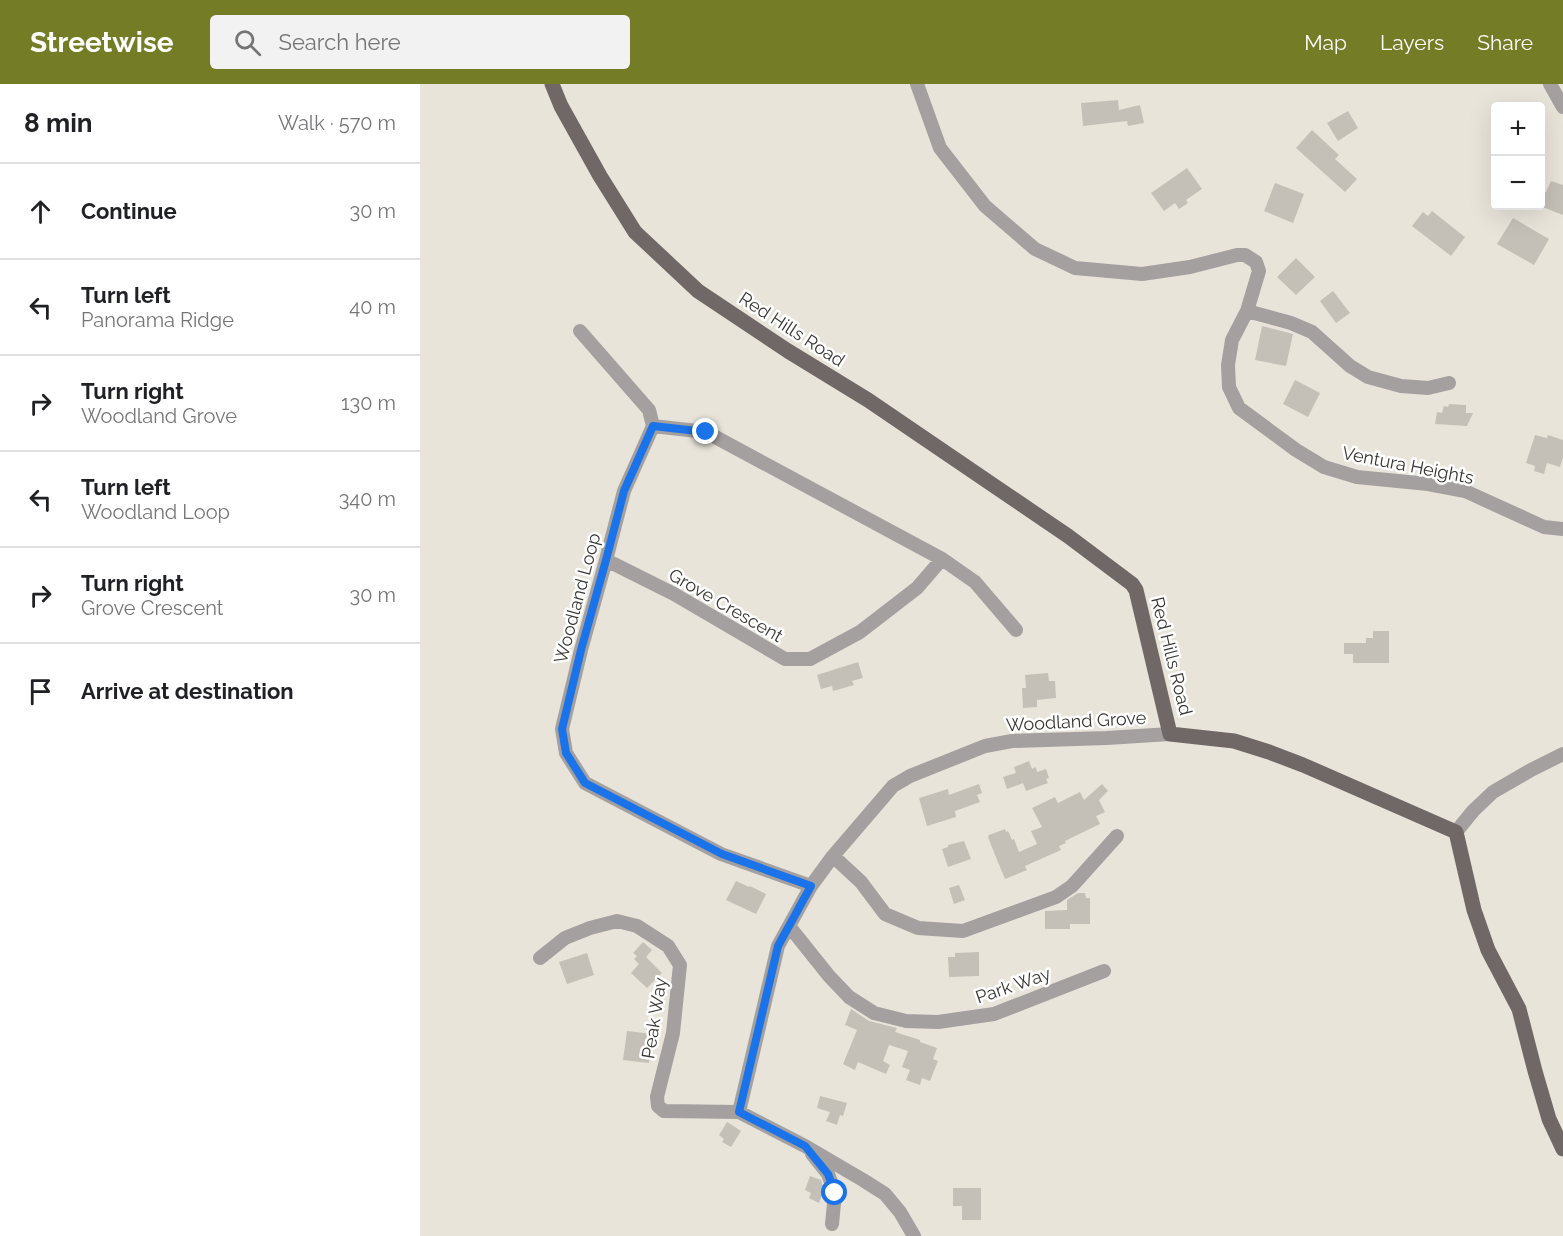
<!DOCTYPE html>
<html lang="en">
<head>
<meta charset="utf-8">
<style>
  :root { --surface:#fff; --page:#f2f2f2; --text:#202124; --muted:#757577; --line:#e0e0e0; --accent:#757c26 }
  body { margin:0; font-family:Raleway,sans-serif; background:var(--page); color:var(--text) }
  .controls { position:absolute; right:18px; top:18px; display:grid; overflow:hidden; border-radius:6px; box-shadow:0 6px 24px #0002 }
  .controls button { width:54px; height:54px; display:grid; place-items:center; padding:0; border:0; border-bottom:2px solid var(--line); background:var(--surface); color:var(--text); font:30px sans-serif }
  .stop { position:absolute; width:18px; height:18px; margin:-14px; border:4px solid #1a73e8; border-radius:50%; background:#fff }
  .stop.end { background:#1a73e8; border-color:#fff; box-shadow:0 2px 6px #0008 }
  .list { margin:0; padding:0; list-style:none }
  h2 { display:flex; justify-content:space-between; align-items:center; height:78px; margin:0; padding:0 24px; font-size:26px }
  h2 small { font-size:20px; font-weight:400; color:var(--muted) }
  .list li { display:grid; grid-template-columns:39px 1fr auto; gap:18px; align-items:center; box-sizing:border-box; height:96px; padding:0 24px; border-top:2px solid var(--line) }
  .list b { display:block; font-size:22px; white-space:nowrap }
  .list p { margin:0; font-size:20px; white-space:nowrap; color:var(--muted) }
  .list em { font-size:20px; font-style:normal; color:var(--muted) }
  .icon { flex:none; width:33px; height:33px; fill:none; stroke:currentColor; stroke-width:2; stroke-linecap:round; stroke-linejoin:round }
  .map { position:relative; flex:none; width:1143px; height:1152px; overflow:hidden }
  header { display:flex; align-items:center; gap:36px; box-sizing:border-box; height:84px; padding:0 30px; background:var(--accent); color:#fff }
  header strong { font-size:28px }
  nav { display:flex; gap:33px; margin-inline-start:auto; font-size:21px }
  .search { width:420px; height:54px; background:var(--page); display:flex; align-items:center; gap:15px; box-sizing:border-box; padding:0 21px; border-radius:6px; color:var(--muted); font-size:22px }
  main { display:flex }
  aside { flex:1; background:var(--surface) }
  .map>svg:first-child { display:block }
  .building { fill:#c4c0b7 }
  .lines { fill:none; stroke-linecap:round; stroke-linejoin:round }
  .minor { stroke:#a5a0a0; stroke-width:14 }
  .major { stroke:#706767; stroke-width:15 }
  .route { stroke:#1a73e8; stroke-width:8 }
  .labels { text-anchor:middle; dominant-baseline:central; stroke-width:5; stroke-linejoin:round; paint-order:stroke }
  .street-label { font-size:18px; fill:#373632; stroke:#fff }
</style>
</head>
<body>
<header>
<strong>Streetwise</strong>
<div class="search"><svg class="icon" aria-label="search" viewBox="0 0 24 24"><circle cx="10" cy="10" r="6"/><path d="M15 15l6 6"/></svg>Search here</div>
<nav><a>Map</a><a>Layers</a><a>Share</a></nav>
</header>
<main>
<aside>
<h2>8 min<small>Walk · 570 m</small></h2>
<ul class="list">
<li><svg class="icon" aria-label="ahead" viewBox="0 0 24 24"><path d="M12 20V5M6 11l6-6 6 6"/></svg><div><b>Continue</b></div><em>30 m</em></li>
<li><svg class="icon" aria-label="left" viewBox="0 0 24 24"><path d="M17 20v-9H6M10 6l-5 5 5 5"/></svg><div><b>Turn left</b><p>Panorama Ridge</p></div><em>40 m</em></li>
<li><svg class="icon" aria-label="right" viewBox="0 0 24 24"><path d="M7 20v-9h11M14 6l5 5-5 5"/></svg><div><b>Turn right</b><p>Woodland Grove</p></div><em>130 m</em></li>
<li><svg class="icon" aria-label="left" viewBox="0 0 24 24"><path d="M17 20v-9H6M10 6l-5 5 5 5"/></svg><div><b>Turn left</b><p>Woodland Loop</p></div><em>340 m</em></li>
<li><svg class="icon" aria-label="right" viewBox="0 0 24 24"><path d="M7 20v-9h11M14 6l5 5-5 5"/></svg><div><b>Turn right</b><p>Grove Crescent</p></div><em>30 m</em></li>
<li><svg class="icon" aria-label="arrive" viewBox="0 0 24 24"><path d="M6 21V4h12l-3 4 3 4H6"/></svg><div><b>Arrive at destination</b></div></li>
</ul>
</aside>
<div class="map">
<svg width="1143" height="1152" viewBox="0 0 1143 1152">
  <rect width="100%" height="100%" fill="#e8e4da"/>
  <path class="building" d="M698,16L699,26L720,21L724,39L708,42L707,37L663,42L661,19Z
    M928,27L938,44L918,57L907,39Z
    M892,46L919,71L915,75L937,95L925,108L876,64Z
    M767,84L782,105L766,116L768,119L759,125L755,119L744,127L731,109Z
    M1131,97L1143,101V131L1120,122V106L1126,108Z
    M855,99L884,110L873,139L844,127Z
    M1012,127L1045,153L1031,172L992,142L1003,128L1008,132Z
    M1093,134L1129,155L1114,181L1077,160Z
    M876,174L895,193L876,211L857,193Z
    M913,207L930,229L916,239L900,217Z
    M842,242L873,250L866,282L835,276Z
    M875,296L900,309L888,333L863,320Z
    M1029,320L1046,321V329H1053L1047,342L1015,340L1017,328L1022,329L1024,322L1028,323Z
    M1115,351L1127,354L1128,351L1143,356V373L1140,383L1127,379L1124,390L1114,387L1115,382L1106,379Z
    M953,547H969V579H933V570H924V559H946V554H953Z
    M438,578L443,594L432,597L434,601L413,607L412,602L401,605L397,591Z
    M628,589L629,597H635L636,614L617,616V623L603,624L602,604H606L605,591Z
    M609,677L612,685L616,683L617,688L626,685L629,694L626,695L628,699L606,707L603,699L587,705L583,693L596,689L594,683Z
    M559,700L562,709L557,711L560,718L535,727L536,733L507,742L499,714L528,705L529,711Z
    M682,700L688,707L679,716L685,728L676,732L680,740L645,757L646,759L639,762L641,766L605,782L607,786L585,795L573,766L568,753L569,751L585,745L586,748L588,747L592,756L594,755L599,768L617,760L611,747L622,743L612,724L635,713L638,719L660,708L664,716Z
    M544,757L551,775L528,783L522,765L528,763V761Z
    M316,797L329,803L330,802L346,810L336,830L306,816Z
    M539,801L545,816L534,820L529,804Z
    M658,809H665L666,814H670V840H650V845H625V827L647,826V816Z
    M223,858L232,866L226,873L242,889L227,904L211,889L219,880L214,875L217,872L213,869Z
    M559,868V892L529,893L528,873H535V869Z
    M167,869L174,891L147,900L139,878Z
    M431,925L449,937L477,944L475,948L500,956V958L517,964L513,975L518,977L510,997L502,994L500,1001L486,996L490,986L482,983L488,967L469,961L463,977L470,981L466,990L438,978L435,986L423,980L437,946L425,941Z
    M207,947L232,950L229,979L203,976Z
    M400,1012L427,1019L423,1032L420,1031L417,1041L406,1037L410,1028L397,1024Z
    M307,1038L321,1047L311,1063L302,1058L304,1055L299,1051Z
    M390,1092L401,1096L404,1106L399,1119L389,1114L391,1109L385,1106Z
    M533,1104H561V1136H542V1122H533Z"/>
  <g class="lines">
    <path class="minor" d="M497,0L520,64L565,122L615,165L655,184L722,190L770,183L817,171H825L836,178L839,187L827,227L812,256L808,281L809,303L819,324L876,366L904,383L937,393L1008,400L1045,407L1124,443L1143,445
      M1130,0L1143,23
      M827,227L871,239L892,248L930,282L948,293L981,302L1008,304L1029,299
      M160,247L229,326L233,342
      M233,342L204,407L186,476L161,566L142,645L146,669L165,699L301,770L391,802
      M233,342L286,348L522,475L555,498L596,546
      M186,476L254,510L365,575H390L440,548L497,504L522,475
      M1036,748L1053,727L1073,708L1111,686L1143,670
      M413,772L441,798L465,830L498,844L543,847L636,813L652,802L697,752
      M369,842L409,892L429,913L454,929L486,937L518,938L574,930L684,887
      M120,874L145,854L170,844L197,837L217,842L248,862L260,881L253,949L237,1013L238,1022L244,1027L319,1028L385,1062L443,1096L465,1110L480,1128L494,1152
      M319,1028L358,862L391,802L413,772L473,702L490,692L565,662L592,657L687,654L750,650
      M392,1070L408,1090L415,1109L412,1140"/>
    <path class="major" d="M132,0L141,22L180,92L215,148L278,207L368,267L448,316L648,452L712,500L716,506L750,650L814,657L849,668L883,681L1036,748L1054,826L1068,866L1099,925L1115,987L1129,1035L1143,1065"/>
  </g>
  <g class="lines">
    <path class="route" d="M286,348L233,342L204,407L186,476L161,566L142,645L146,669L165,699L302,770L391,802L358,862L319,1028L385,1062L408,1090L415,1109"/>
  </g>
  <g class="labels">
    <g class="street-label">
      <text transform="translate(372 245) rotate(33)">Red Hills Road</text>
      <text transform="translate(988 381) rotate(11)">Ventura Heights</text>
      <text transform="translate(157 514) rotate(-75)">Woodland Loop</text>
      <text transform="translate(306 521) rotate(30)">Grove Crescent</text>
      <text transform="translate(752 572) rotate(76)">Red Hills Road</text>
      <text transform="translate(656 637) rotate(-3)">Woodland Grove</text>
      <text transform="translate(593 901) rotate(-19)">Park Way</text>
      <text transform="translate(234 934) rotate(-81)">Peak Way</text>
    </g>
  </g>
</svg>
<div class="controls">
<button>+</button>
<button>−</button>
</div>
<div class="stop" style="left:415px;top:1109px"></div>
<div class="stop end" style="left:286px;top:348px"></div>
</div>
</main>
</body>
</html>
